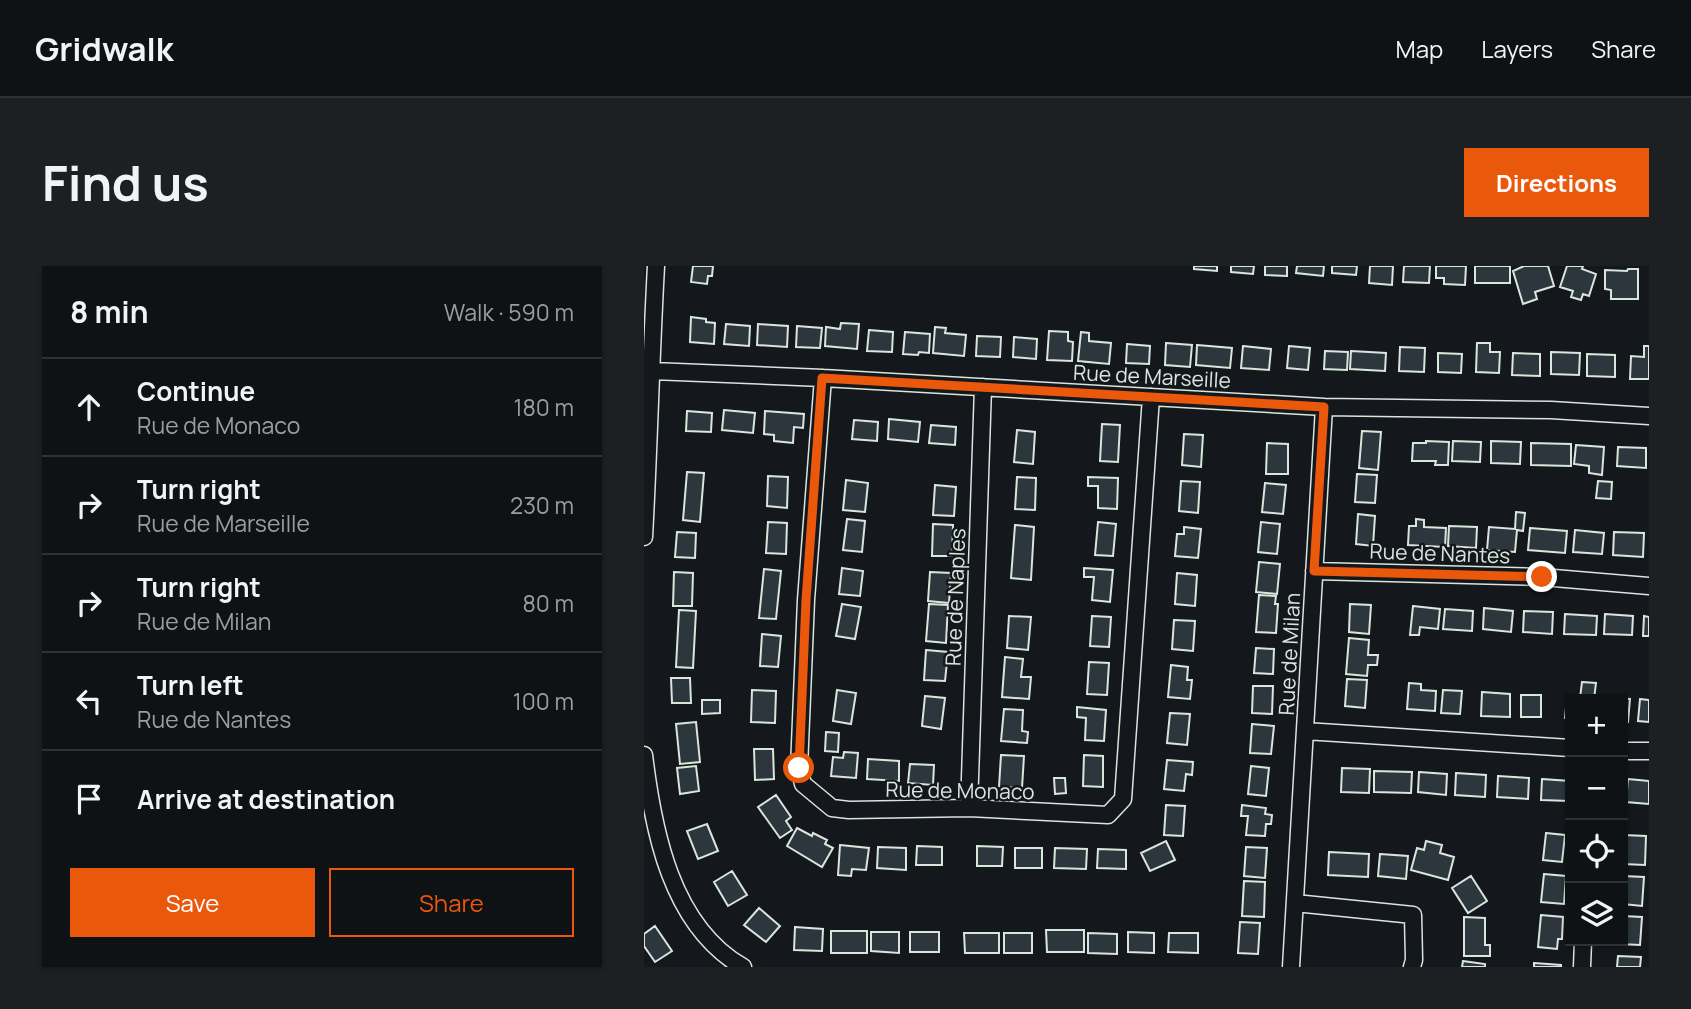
<!DOCTYPE html>
<html lang="en">
<head>
<meta charset="utf-8">
<style>
  :root { --surface:#0f1215; --page:#1d2022; --text:#f1f3f6; --muted:#9b9ea0; --line:#2f3234; --accent:#ea580c }
  body { margin:0; font-family:Manrope,sans-serif; background:var(--page); color:var(--text) }
  .controls { position:absolute; right:21px; bottom:21px; display:grid; overflow:hidden; border-radius:0px; box-shadow:0 2px 5px #0004 }
  .controls button { width:63px; height:63px; display:grid; place-items:center; padding:0; border:0; border-bottom:2px solid var(--line); background:var(--surface); color:var(--text); font:35px sans-serif }
  .stop { position:absolute; width:21px; height:21px; margin:-16px; border:5px solid #ea580c; border-radius:50%; background:#fff }
  .stop.end { background:#ea580c; border-color:#fff; box-shadow:0 2px 7px #0008 }
  .list { margin:0; padding:0; list-style:none }
  h2 { display:flex; justify-content:space-between; align-items:center; height:91px; margin:0; padding:0 28px; font-size:30px }
  h2 small { font-size:23px; font-weight:400; color:var(--muted) }
  .list li { display:grid; grid-template-columns:46px 1fr auto; gap:21px; align-items:center; box-sizing:border-box; height:98px; padding:0 28px; border-top:2px solid var(--line) }
  .list b { display:block; font-size:26px; white-space:nowrap }
  .list p { margin:0; font-size:23px; white-space:nowrap; color:var(--muted) }
  .list em { font-size:23px; font-style:normal; color:var(--muted) }
  .actions { display:flex; gap:14px; padding:21px 28px }
  .actions a { flex:1; padding:16px 0; border:2px solid var(--accent); border-radius:0px; text-align:center; font-size:24px; color:var(--accent) }
  .actions .main { background:var(--accent); color:#fff }
  .icon { flex:none; width:38px; height:38px; fill:none; stroke:currentColor; stroke-width:2; stroke-linecap:round; stroke-linejoin:round }
  .map { position:relative; flex:none; width:1005px; height:701px; overflow:hidden; border-radius:0px }
  header { display:flex; align-items:center; gap:42px; box-sizing:border-box; height:98px; padding:0 35px; background:var(--surface); border-bottom:2px solid var(--line) }
  header strong { font-size:33px }
  nav { display:flex; gap:38px; margin-inline-start:auto; font-size:24px }
  .intro { display:flex; align-items:center; justify-content:space-between; box-sizing:border-box; height:168px; padding:0 42px }
  h1 { margin:0; font-size:49px }
  .button { padding:18px 32px; border-radius:0px; background:var(--accent); color:#fff; font-size:24px; font-weight:700 }
  main { display:flex; gap:42px; padding:0 42px }
  aside { flex:1; background:var(--surface); border-radius:0px; box-shadow:0 2px 5px #0004 }
  .map>svg:first-child { display:block }
  .building { fill:#2c363c; stroke:#d8e6dc; stroke-width:2 }
  .lines { fill:none; stroke-linecap:round; stroke-linejoin:round }
  .minor-casing { stroke:#d8e6dc; stroke-width:19 }
  .minor { stroke:#14181c; stroke-width:16 }
  .route { stroke:#ea580c; stroke-width:9 }
  .labels { text-anchor:middle; dominant-baseline:central; stroke-width:5; stroke-linejoin:round; paint-order:stroke }
  .street-label { font-size:21px; fill:#d8e6dc; stroke:#14181c }
</style>
</head>
<body>
<header>
<strong>Gridwalk</strong>
<nav><a>Map</a><a>Layers</a><a>Share</a></nav>
</header>
<div class="intro"><h1>Find us</h1><a class="button">Directions</a></div>
<main>
<aside>
<h2>8 min<small>Walk · 590 m</small></h2>
<ul class="list">
<li><svg class="icon" aria-label="ahead" viewBox="0 0 24 24"><path d="M12 20V5M6 11l6-6 6 6"/></svg><div><b>Continue</b><p>Rue de Monaco</p></div><em>180 m</em></li>
<li><svg class="icon" aria-label="right" viewBox="0 0 24 24"><path d="M7 20v-9h11M14 6l5 5-5 5"/></svg><div><b>Turn right</b><p>Rue de Marseille</p></div><em>230 m</em></li>
<li><svg class="icon" aria-label="right" viewBox="0 0 24 24"><path d="M7 20v-9h11M14 6l5 5-5 5"/></svg><div><b>Turn right</b><p>Rue de Milan</p></div><em>80 m</em></li>
<li><svg class="icon" aria-label="left" viewBox="0 0 24 24"><path d="M17 20v-9H6M10 6l-5 5 5 5"/></svg><div><b>Turn left</b><p>Rue de Nantes</p></div><em>100 m</em></li>
<li><svg class="icon" aria-label="arrive" viewBox="0 0 24 24"><path d="M6 21V4h12l-3 4 3 4H6"/></svg><div><b>Arrive at destination</b></div></li>
</ul>
<div class="actions"><a class="main">Save</a><a>Share</a></div>
</aside>
<div class="map">
<svg width="1005" height="701" viewBox="0 0 1005 701">
  <rect width="100%" height="100%" fill="#14181c"/>
  <path class="building" d="M49,0H69L68,10H64L63,18L47,16Z
    M550,0H573V5L550,3Z
    M587,0H610L609,8L587,6Z
    M621,0H643V10L621,9Z
    M653,0H680L679,10L652,7Z
    M688,0H713L712,9L688,7Z
    M726,0H749L748,19L725,17Z
    M760,0H786L785,17L759,16Z
    M792,0H822L821,19L800,18V12H792Z
    M831,0H866V17H831Z
    M880,0H904L910,20L891,26L893,33L879,38L869,5Z
    M923,0H939L938,3L952,8L945,30L939,28L937,34L927,31L929,25L916,21Z
    M984,3H994V33H967V24L961,23V4L983,5Z
    M47,51L62,53V56L71,57L70,78L46,76Z
    M197,57L215,58L213,83L181,80L182,61L196,63Z
    M82,58L106,60L105,80L80,78Z
    M114,58L144,60L143,81L113,79Z
    M153,60L178,62L176,82L152,81Z
    M291,61L302,62L301,67L322,69L320,90L289,87Z
    M225,64L249,66L248,86L223,85Z
    M405,65L424,66V75L429,76L428,95L403,94Z
    M261,66L286,68L285,87L275,86L274,89L259,88Z
    M437,66L445,67V75L467,77L465,98L434,95Z
    M333,70L357,71L356,91L332,90Z
    M370,71L393,73L392,93L369,91Z
    M522,77L548,79L546,101L521,99Z
    M833,77H846V86H856L855,107L832,106Z
    M483,78L506,80L505,98L482,97Z
    M553,79L588,82L586,102L552,99Z
    M599,80L627,83L625,104L597,102Z
    M645,80L666,82L664,104L643,102Z
    M1000,80H1005V113H986L987,90L1000,91Z
    M756,81L781,82L780,106L755,105Z
    M681,85L704,86L703,104L680,103Z
    M707,85L742,87L741,105L706,103Z
    M907,86L936,87L935,109L907,108Z
    M794,87L818,88L817,107L794,106Z
    M869,87L896,88V110L868,109Z
    M943,88L971,89V111L943,110Z
    M80,144L111,147L109,167L78,164Z
    M43,145L68,147L67,166L42,165Z
    M121,145L160,148L159,162L150,161L149,177L130,175V169L120,168Z
    M245,153L276,156L274,176L244,173Z
    M210,154L234,156L233,175L208,173Z
    M458,158L476,159L474,196L456,195Z
    M287,159L312,161L311,179L285,177Z
    M373,164L391,166L389,198L370,196Z
    M718,165L737,166L734,204L715,202Z
    M540,168L559,169L557,201L538,199Z
    M782,175L805,176L804,199H791L792,195H768L769,177H782Z
    M809,175L837,176L836,196L808,195Z
    M847,175L877,176L876,198L847,197Z
    M623,177L644,178V208H622Z
    M887,177L927,178V200L887,199Z
    M932,179L960,181L958,209L945,207V200L930,198Z
    M974,181L1002,182V202L973,200Z
    M43,206L60,207L56,256L39,254Z
    M713,208L733,209L731,237L711,236Z
    M124,210L144,211L143,242L123,240Z
    M373,211L392,212L391,244L371,243Z
    M444,211L474,212L473,243L454,242V220H444Z
    M202,214L224,217L221,246L199,244Z
    M537,215L556,216L554,247L535,245Z
    M954,215L968,216L967,233L952,232Z
    M621,217L642,219L639,248L618,246Z
    M291,219L312,221L310,250L289,249Z
    M872,246L881,247L879,265L873,264L871,286L843,284L845,261L871,263Z
    M714,248L731,250L729,280L712,278Z
    M203,253L221,255L218,286L199,284Z
    M772,253L780,254V261L802,262L801,281L764,279L765,260H772Z
    M124,256L143,257L142,288L122,287Z
    M454,256L472,258L469,290L451,289Z
    M617,256L636,258L633,288L614,286Z
    M289,258L309,259L308,290H288Z
    M371,259L390,261L387,314L367,312Z
    M805,260L833,261L832,282L804,280Z
    M540,261L557,263L554,292L531,290L533,268H540Z
    M886,262L923,265L921,287L884,284Z
    M931,264L960,267L958,288L929,286Z
    M33,266L52,267L51,292L31,291Z
    M970,266L1000,267L999,291L969,289Z
    M615,296L636,298L633,328L612,326Z
    M198,302L219,305L216,330L195,328Z
    M440,302L469,304L466,336L448,334L450,311H440Z
    M120,303L137,305L132,353L115,352Z
    M30,306L49,307L48,340H29Z
    M286,306L307,307L305,337L284,335Z
    M533,307L553,309L551,340L531,338Z
    M615,329L632,330L631,338H634L632,367L612,366Z
    M198,338L217,341L211,373L192,370Z
    M285,338L304,339L302,377L282,375Z
    M706,338L727,339L725,368L705,366Z
    M769,340L796,343L794,363L776,361L775,369H766Z
    M840,342L869,345L867,366L839,363Z
    M801,343L829,345L828,365L799,363Z
    M35,344L52,345L49,402L32,401Z
    M880,345L909,346L908,368L879,366Z
    M921,348L953,350L952,369L920,368Z
    M961,348L989,350L988,369L960,368Z
    M365,350L387,351L384,384L363,382Z
    M448,350L467,351L465,381L446,380Z
    M1000,350L1005,351V370H999Z
    M530,354L551,355L549,385L528,383Z
    M118,368L137,370L134,401L116,400Z
    M705,372L725,374L724,389H734L733,399H724L723,410L702,408Z
    M612,382L630,383L629,408L610,407Z
    M282,384L304,386L301,415L280,414Z
    M361,391L379,393L377,411H387L385,433L358,431Z
    M445,396L465,397L463,429L443,428Z
    M527,399L544,401L543,414H548L546,433L524,431Z
    M27,412H46L47,437H28Z
    M703,413L723,414L721,442L701,440Z
    M938,416L952,417L950,433H926V453L921,452L923,431L936,432Z
    M765,417L777,418V424L792,425L791,445L763,443Z
    M609,420H629L628,448L608,447Z
    M108,424L132,425L131,457L107,456Z
    M193,424L212,427L207,458L189,455Z
    M799,424L818,425L816,448L797,447Z
    M838,426L866,428V451L837,450Z
    M877,429H897V451H877Z
    M281,430L301,432L297,463L278,460Z
    M957,431L986,433L984,456H979V433H957Z
    M996,433L1005,434V456L994,455Z
    M58,434H76V447L58,448Z
    M433,441L462,444L460,475L441,474L442,452L433,451Z
    M360,443L379,444L378,465L384,466L383,477L357,475Z
    M526,447L546,448L543,479L523,477Z
    M52,456L56,496L36,498L32,458Z
    M608,458L630,460L627,488L606,487Z
    M182,466L195,467L194,486L181,485Z
    M110,483H129L130,513L111,514Z
    M200,486L214,487L212,512L187,510L189,491L199,492Z
    M357,489L380,490L378,522L355,521Z
    M440,489L459,490V521L439,520Z
    M224,493L255,495V515L223,513Z
    M523,494L549,496L548,509L542,508L540,525L520,523Z
    M266,498L290,499L289,519L264,517Z
    M52,500L55,525L36,528L33,502Z
    M607,500L625,502L622,530L604,528Z
    M698,502L726,503L725,527L697,526Z
    M730,505L768,506L767,527L730,526Z
    M775,506L803,508L802,529L774,526Z
    M812,507L842,509L841,531L811,529Z
    M854,510L885,512L884,533L853,531Z
    M410,512H421L422,527L411,528Z
    M898,513L926,515V535L897,534Z
    M984,513L1005,515V538L982,536Z
    M132,529L147,551L142,555L148,564L136,572L114,541Z
    M522,539L541,540L539,570L520,569Z
    M598,539L622,542L621,548L628,549L627,558H622L621,570L602,569L604,550H597Z
    M63,558L74,585L54,593L43,565Z
    M153,562L168,570L169,567L183,574L181,578L189,582L178,601L143,580Z
    M902,567L921,569L918,596L899,594Z
    M979,569L1002,570L1001,599L979,598Z
    M522,575L531,594L506,605L497,587Z
    M782,575L798,579L796,587L810,591L804,614L767,604L773,582L780,584Z
    M196,579L225,582L222,604L208,603L207,610L194,609Z
    M273,580L298,581V599H272Z
    M333,580L359,581L358,600H333Z
    M234,581L262,582V604L233,602Z
    M602,581L623,582L621,612L600,610Z
    M371,582H398V602H371Z
    M411,582L443,583L442,603L410,602Z
    M454,583L482,584V603L453,602Z
    M685,586L725,588L724,611L684,609Z
    M736,588L764,590L762,613L734,610Z
    M88,605L103,629L84,640L70,616Z
    M900,608L922,610L920,638L897,636Z
    M827,610L843,635L824,647L808,622Z
    M979,610L1000,611L998,640L979,638Z
    M600,615L621,616L620,651L598,650Z
    M115,642L136,660L122,676L100,659Z
    M897,649L919,651L918,673H914L913,683L894,681Z
    M979,650L998,651L996,679L976,678V675H979Z
    M820,651L841,652V679H846V690H820Z
    M596,656L616,657L614,688L594,687Z
    M11,660L28,685L11,696L0,680V668Z
    M151,661L179,663L178,685L150,684Z
    M402,664H440V686H403Z
    M187,665H223V687H187Z
    M227,666H255V687L227,685Z
    M266,666H295V686H266Z
    M484,666L510,667V687L484,686Z
    M320,667H355V687H321Z
    M360,667H388V687H360Z
    M444,667L473,668V688L444,687Z
    M525,667H554V687L524,686Z
    M974,690L997,691L996,701H973Z
    M819,695L841,698V701H818Z
    M890,697L917,699V701H890Z"/>
  <g class="lines">
    <defs>
      <path id="minor" d="M8,105L179,112L680,141L907,144L1005,150
        M179,112L162,334L155,502L159,518L188,542L205,544L325,542L464,549L479,533L507,131
        M0,271C5,181 7,90 12,0
        M670,305L898,311L1005,320
        M661,465L926,482
        M979,485H1005
        M0,489C9,564 27,660 99,701
        M325,542L339,121
        M651,637L769,649L770,694L768,701
        M647,701L680,141
        M938,701L939,675"/>
    </defs>
    <use href="#minor" class="minor-casing"/>
    <use href="#minor" class="minor"/>
  </g>
  <g class="lines">
    <path class="route" d="M155,502L162,334L178,112L680,141L670,305L898,311"/>
  </g>
  <g class="labels">
    <g class="street-label">
      <text transform="translate(508 110) rotate(3)">Rue de Marseille</text>
      <text transform="translate(796 287) rotate(2)">Rue de Nantes</text>
      <text transform="translate(311 331) rotate(-88)">Rue de Naples</text>
      <text transform="translate(645 388) rotate(-87)">Rue de Milan</text>
      <text transform="translate(316 524) rotate(1)">Rue de Monaco</text>
    </g>
  </g>
</svg>
<div class="controls">
<button>+</button>
<button>−</button>
<button><svg class="icon" aria-label="locate" viewBox="0 0 24 24"><circle cx="12" cy="12" r="6"/><path d="M12 2v4M12 18v4M2 12h4M18 12h4"/></svg></button>
<button><svg class="icon" aria-label="layers" viewBox="0 0 24 24"><path d="M12 4l9 5-9 5-9-5zM3 14l9 5 9-5"/></svg></button>
</div>
<div class="stop" style="left:155px;top:502px"></div>
<div class="stop end" style="left:898px;top:311px"></div>
</div>
</main>
</body>
</html>
